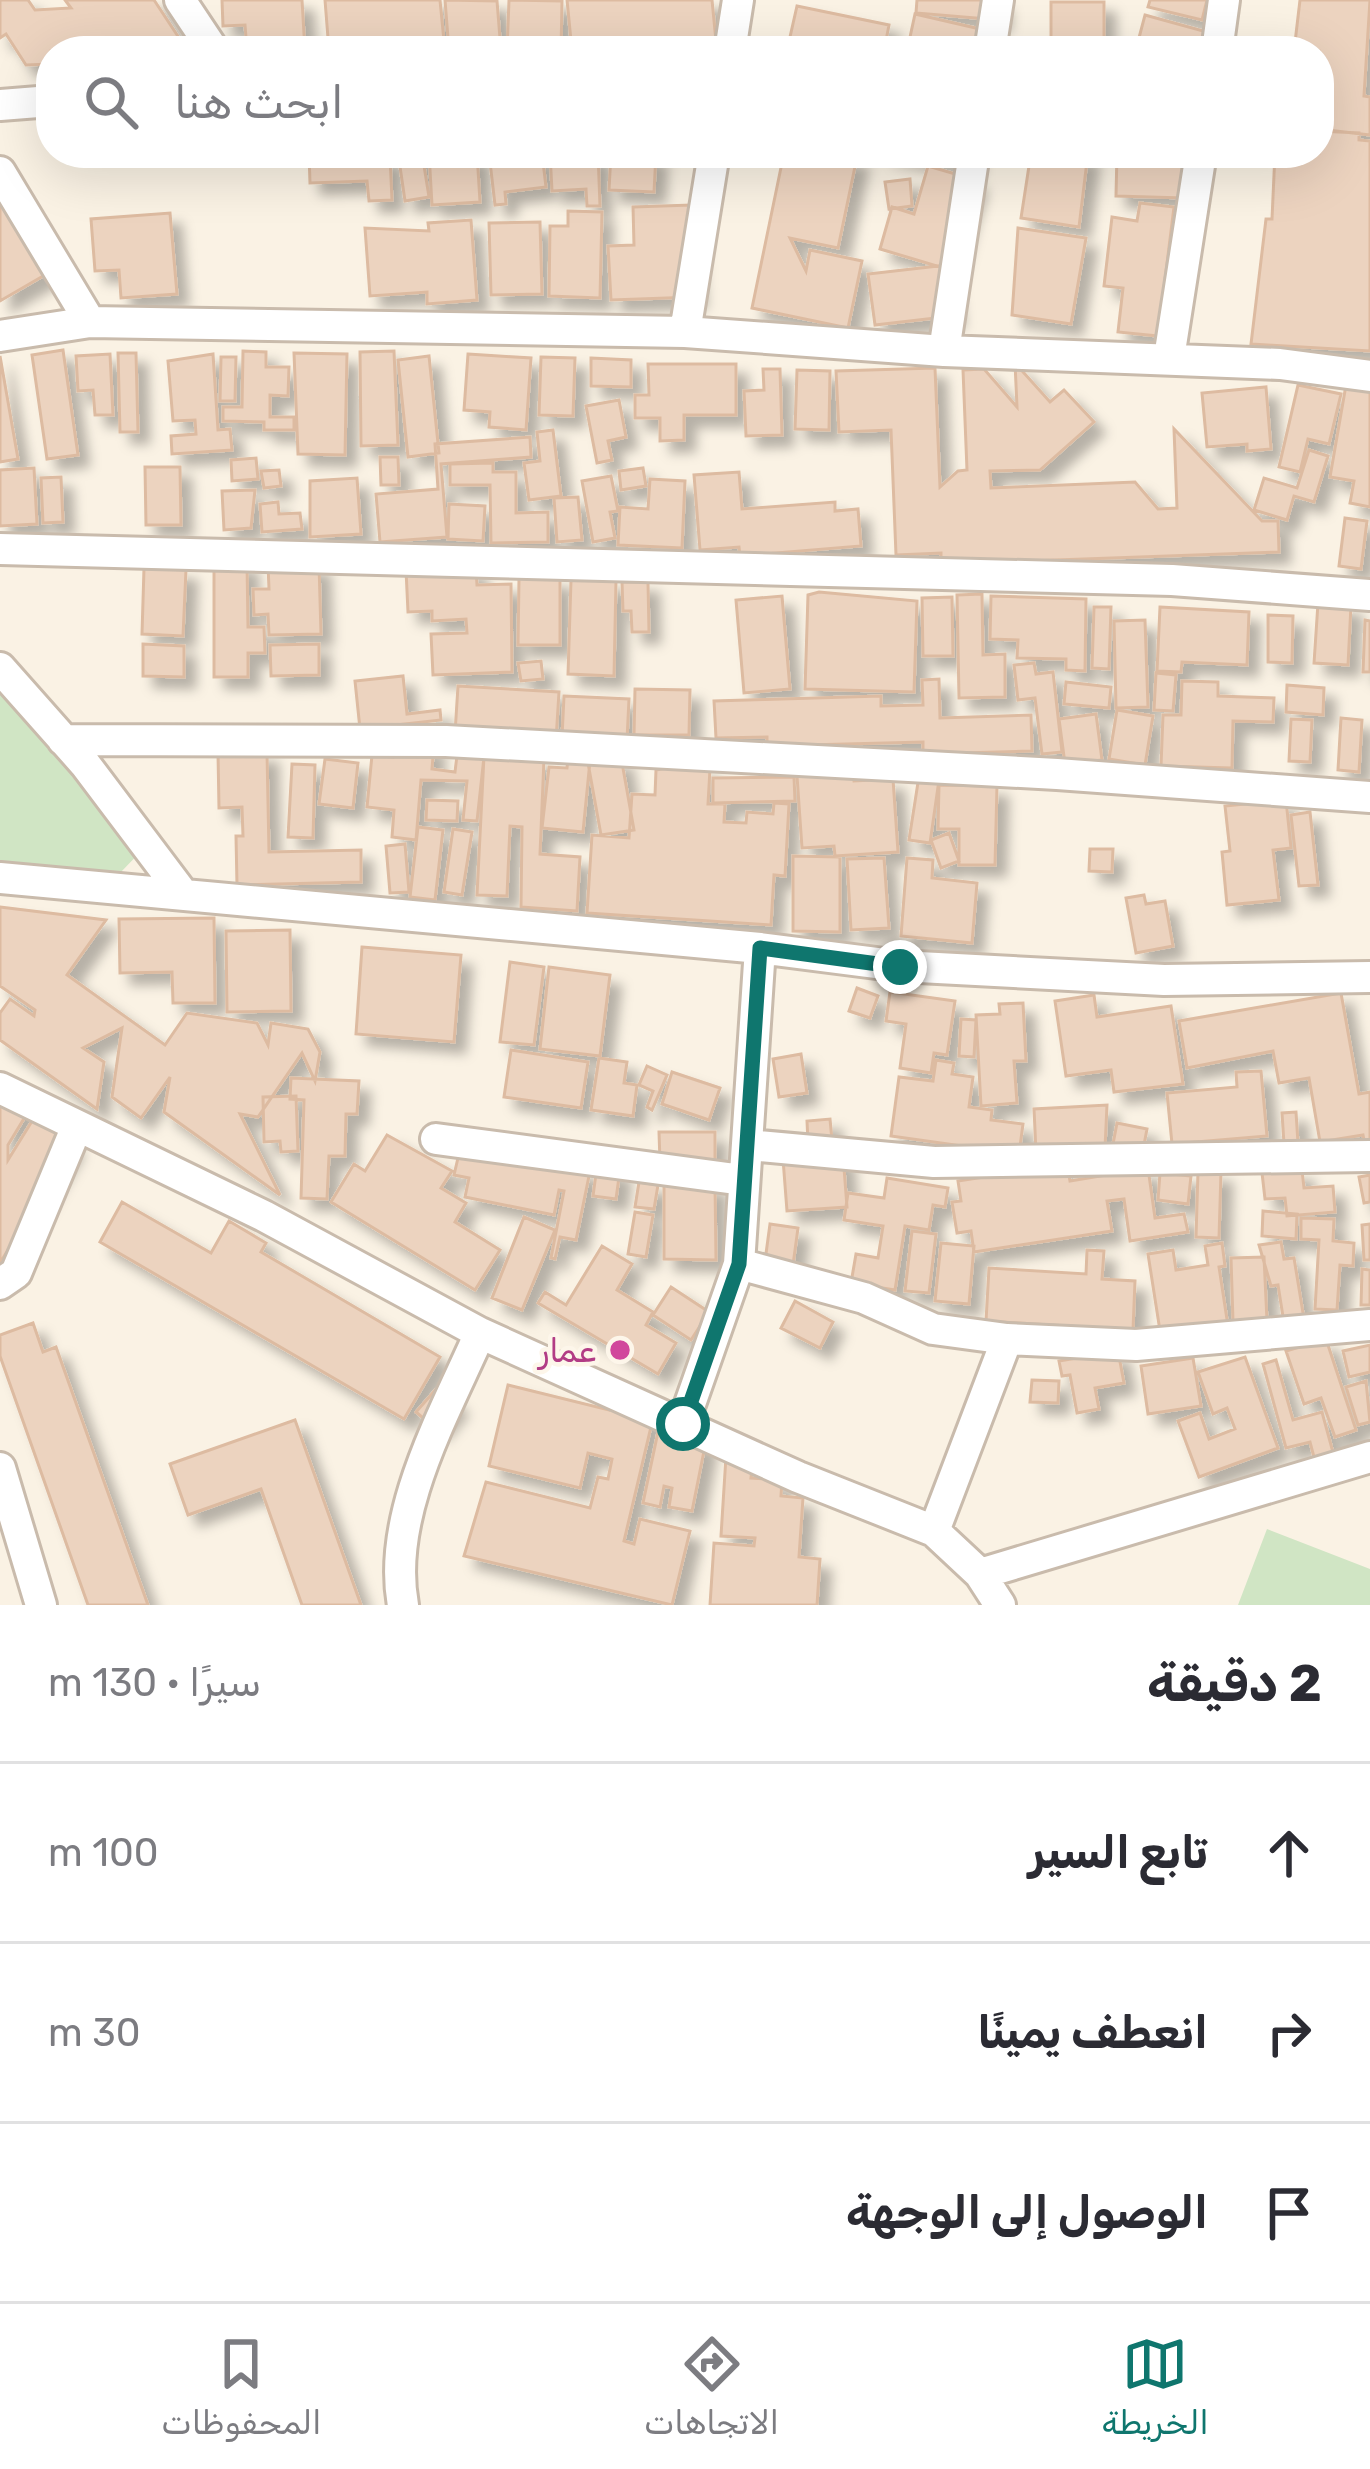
<!DOCTYPE html>
<html lang="ar">
<head>
<meta charset="utf-8">
<style>
  :root { --surface:#fff; --page:#f2f2f3; --text:#2b2b33; --muted:#7c7c81; --line:#e1e1e2; --accent:#0f766e }
  body { margin:0; font-family:Rubik,Cairo,sans-serif; background:var(--page); color:var(--text); direction:rtl }
  .stop { position:absolute; width:36px; height:36px; margin:-27px; border:9px solid #0f766e; border-radius:50%; background:#fff }
  .stop.end { background:#0f766e; border-color:#fff; box-shadow:0 3px 12px #0008 }
  .list { margin:0; padding:0; list-style:none }
  h2 { display:flex; justify-content:space-between; align-items:center; height:156px; margin:0; padding:0 48px; font-size:51px }
  h2 small { font-size:39px; font-weight:400; color:var(--muted) }
  .list li { display:grid; grid-template-columns:78px 1fr auto; gap:36px; align-items:center; box-sizing:border-box; height:180px; padding:0 48px; border-top:3px solid var(--line) }
  .list b { display:block; font-size:45px; white-space:nowrap }
  .list em { font-size:39px; font-style:normal; color:var(--muted) }
  .icon { flex:none; width:66px; height:66px; fill:none; stroke:currentColor; stroke-width:2; stroke-linecap:round; stroke-linejoin:round }
  .map { position:relative; flex:none; width:1370px; height:1605px; overflow:hidden; direction:ltr }
  .search { position:absolute; background:var(--surface); box-shadow:0 12px 48px #0002; left:36px; right:36px; top:36px; height:132px; display:flex; align-items:center; gap:30px; box-sizing:border-box; padding:0 42px; border-radius:48px; color:var(--muted); font-size:45px }
  .sheet { height:696px; background:var(--surface) }
  nav { display:flex; justify-content:space-around; align-items:center; box-sizing:border-box; height:168px; border-top:3px solid var(--line); background:var(--surface); font-size:33px; color:var(--muted) }
  nav a { display:grid; justify-items:center; gap:6px }
  nav .on { color:var(--accent) }
  .map>svg:first-child { display:block }
  .green { fill:#d0e5c4 }
  .building { fill:#ecd3bf; stroke:#ddbba1; stroke-width:3; filter:url(#shadow) }
  .lines { fill:none; stroke-linecap:round; stroke-linejoin:round }
  .street-casing { stroke:#c9bbac; stroke-width:36 }
  .street { stroke:#fff; stroke-width:30 }
  .route { stroke:#0f766e; stroke-width:15 }
  .hotel-dot { fill:#d1479c; stroke:#fdf6ea; stroke-width:4.5 }
  .labels { text-anchor:middle; dominant-baseline:central; stroke-width:9; stroke-linejoin:round; paint-order:stroke }
  .hotel-label { font-size:33px; fill:#b23c85; stroke:#fdf6ea; text-anchor:end }
</style>
</head>
<body>
<div class="map">
<svg width="1370" height="1605" viewBox="0 0 1370 1605">
  <defs>
    <filter id="shadow"><feDropShadow dx="11" dy="11" stdDeviation="6" flood-color="#0004"/></filter>
  </defs>
  <rect width="100%" height="100%" fill="#faf2e4"/>
  <path class="green" d="M0,674L147,845L120,873L0,863Z
    M1267,1529L1370,1569V1605H1238Z"/>
  <path class="building" d="M0,0H28L35,10L71,8L65,0H154L185,47L51,51V64L26,65L6,34L0,38Z
    M222,0H302L305,51H247L245,25L223,26Z
    M325,0H440L445,51H329Z
    M445,0L497,1L501,51H449Z
    M509,0L562,1L561,51H507Z
    M567,0H712L717,51H572Z
    M917,0H1000L999,20L916,13Z
    M1150,0H1207L1202,20L1148,7Z
    M1300,0H1370L1364,96L1370,97V135L1319,129V51H1294Z
    M1051,2H1104V51H1051Z
    M797,6L889,25L884,51H791L793,45L819,50L814,42L790,37Z
    M915,14L993,32L989,51H907Z
    M1145,15L1207,32L1202,51L1136,49Z
    M1319,131L1359,133V140L1370,141V351L1251,344L1266,219H1272L1275,153H1319Z
    M309,153L390,156L392,200L369,201L367,181L310,183Z
    M398,153H422L429,197L405,201Z
    M429,153H477L480,202L432,205Z
    M514,153H542L546,187L505,192L506,204L495,205L490,162L515,159Z
    M550,153H598L600,206H587L586,189L552,191Z
    M611,153L656,154L654,192L609,190Z
    M784,153L857,157L838,248L790,238L806,271L810,250L862,261L848,328L752,308Z
    M882,153H972L970,167Z
    M1031,153H1088L1079,227L1021,218Z
    M1117,153H1184V198L1116,196Z
    M928,166L976,180L950,270L880,249L892,207L914,214Z
    M910,179L912,206L889,209L885,182Z
    M0,185L50,272L0,301Z
    M1140,203L1174,207L1158,336L1118,332L1123,288L1104,286L1112,217L1137,221Z
    M691,205L695,297L611,300L608,246L634,245L633,207Z
    M568,211L602,212L600,298L549,296L550,226H568Z
    M170,213L177,294L121,298L119,270L95,271L91,219Z
    M471,220L477,300L427,304V292L370,296L365,228L429,231L428,223Z
    M540,222L542,294L491,295L489,223Z
    M1018,228L1086,238L1071,324L1012,315Z
    M947,265L953,316L875,325L868,274Z
    M63,350L78,455L47,459L32,355Z
    M243,351L266,352V367H289L288,396L270,395V417H294V430H264V422L223,421V407H242Z
    M394,351L398,445L361,446L360,352Z
    M118,353H136L138,432H120Z
    M294,353L347,354L345,455L298,454Z
    M110,354L113,415H95L93,390L78,391L76,356Z
    M213,354L218,430L230,429L232,450L172,454L171,436L196,434L195,420L173,421L168,361Z
    M468,354L531,358L526,430L489,427L490,412L464,410Z
    M0,356L18,459L0,462Z
    M429,356L439,453L408,457L398,360Z
    M221,357H236L235,401H220Z
    M541,357L575,358L573,416L539,415Z
    M591,358L631,360V387L591,386Z
    M1015,363L1050,402L1064,390L1094,422L1040,470L990,471L991,488L1135,482L1158,509L1177,508L1174,429L1262,521H1278L1279,552L941,564V553L896,555L891,430L839,432L836,371L935,368L940,487L958,471L967,470L963,370L984,369L1017,407Z
    M648,364H736V415H684V440L660,441V418H635V395H649Z
    M763,369H780L782,435L746,436L744,391L764,390Z
    M797,370L830,371L829,430L795,429Z
    M1298,385L1341,394L1329,444L1308,439L1300,472L1279,467Z
    M1346,385L1370,389V507L1350,503L1354,481L1330,477Z
    M1266,387L1271,449L1247,451V444L1207,447L1202,393Z
    M619,400L626,437L608,441L612,460L597,463L586,406Z
    M553,430L561,496L529,500L524,463L540,461L537,432Z
    M530,437L531,457L441,464L447,537L380,542L376,494L438,489L435,444Z
    M1309,450L1328,456L1314,502L1294,496L1287,520L1254,510L1264,478L1297,488Z
    M380,457H398L399,485H381Z
    M256,458L258,479L232,481L231,460Z
    M493,463V472H516V513L548,512V542L491,543L490,485H450V464Z
    M145,467H180L181,525H146Z
    M34,468L37,524L0,526V470Z
    M643,468L646,486L621,490L619,471Z
    M279,470L281,486L264,488L261,471Z
    M739,472L742,509L835,502V511L858,509L861,546L740,556L739,547L700,550L694,475Z
    M611,476L618,511L610,512L615,538L593,542L582,481Z
    M61,477L63,522L43,523L41,478Z
    M357,478L361,534L310,537V481Z
    M650,479L685,481L682,548L618,545L620,507L648,509Z
    M255,490L251,528L224,530L222,491Z
    M578,497L582,540L557,542L554,498Z
    M278,502L279,514L300,513L302,529L262,532L260,504Z
    M449,504L485,506L483,541L448,539Z
    M1345,518L1367,521L1361,569L1339,566Z
    M214,562H247L248,627H264L265,653H248V677H214Z
    M319,564L321,634L269,635L268,614L254,615L253,589H269L268,565Z
    M144,568L186,570L183,636L142,634Z
    M476,568L477,585L511,584L512,672L433,675L431,634L467,633L466,619L432,621V611L408,612L406,570Z
    M519,578H560V645H518Z
    M571,580L616,581L614,676L568,674Z
    M622,582H648L649,632H632L631,611H623Z
    M819,592L917,601L914,692L805,689L808,595Z
    M982,594L983,655L1005,654V697L959,698L957,595Z
    M782,596L790,689L744,693L736,600Z
    M991,596L1086,599L1085,671L1066,670V659L1017,658L1018,640L990,639Z
    M952,597L953,656H923L922,598Z
    M1318,603L1351,605L1348,665L1314,663Z
    M1094,607H1111L1109,669L1092,668Z
    M1160,607L1249,612L1247,665L1182,662L1181,672L1157,671Z
    M1268,615L1293,616L1292,663L1268,662Z
    M1145,620L1148,707L1116,708L1114,621Z
    M1365,620L1370,621V672H1363Z
    M143,644L184,646V677L143,676Z
    M319,644V675L271,676L270,645Z
    M541,661L543,679L521,681L518,663Z
    M1034,663L1036,674L1053,672L1062,752L1042,754L1035,698L1018,700L1014,665Z
    M1156,673L1176,675L1173,711L1154,710Z
    M403,676L407,714L440,710L441,720L360,729L355,681Z
    M939,679L940,718L1031,715L1032,751L923,754V742L767,746V737L716,738L714,701L881,696V706L923,705L922,680Z
    M1182,681L1218,682V696L1274,698L1273,722L1233,721L1232,768L1161,766L1163,715H1181Z
    M1066,682L1111,687L1109,708L1064,704Z
    M1287,685L1324,688L1323,715L1286,712Z
    M458,686L559,692L556,740L455,733Z
    M635,689L690,690L689,735H634Z
    M564,696L629,699L627,740L562,737Z
    M1117,710L1153,716L1145,765L1109,759Z
    M1096,714L1102,760L1065,764L1059,719Z
    M1341,718L1362,720L1359,772L1338,770Z
    M1291,719L1312,720L1310,762L1289,761Z
    M394,740L434,744L432,769L455,772L457,755L484,757L477,821L463,820L467,781L421,780L416,840L392,837L394,810L367,807L372,755L393,757Z
    M267,752L269,852L361,850V882L237,885L236,836H243L242,807L219,808L218,753Z
    M484,756L544,759L540,854L580,857L577,911L521,907L522,827L510,826L507,896L477,895Z
    M621,757L634,830L601,835L588,763Z
    M325,759L358,763L353,808L319,804Z
    M568,759L590,761L583,832L542,828L549,767L567,768Z
    M292,764L315,765L313,838L288,837Z
    M672,767L710,769L708,804H725L724,822L746,823L747,812L773,814L774,803L789,804L785,876L774,875L771,925L587,913L592,835L629,838L632,794L655,795L656,770Z
    M853,773L854,781L893,779L898,852L835,856L834,846L802,848L797,776Z
    M919,776L939,780L930,843L909,840Z
    M794,777L795,801L713,803V778Z
    M939,785L997,786L995,865H959V829H938Z
    M427,800L458,801L457,821L426,820Z
    M1286,800L1291,848L1273,850L1279,900L1227,905L1222,852L1230,851L1225,806Z
    M1310,812L1318,885L1299,886L1291,815Z
    M418,827L443,830L435,900L410,897Z
    M453,829L472,832L462,895L444,892Z
    M949,833L959,861L941,868L931,840Z
    M405,844L409,892L390,893L386,846Z
    M1090,849H1113L1112,872L1089,871Z
    M793,856L840,857V932L793,931Z
    M884,858L889,928L851,930L847,859Z
    M907,858L933,860L932,878L977,883L972,943L901,936Z
    M1144,895L1146,904L1165,901L1173,946L1136,953L1126,898Z
    M0,907L106,920L67,975L165,1045L187,1013L257,1023L268,1045L271,1023L308,1029L320,1052L315,1081L302,1053L258,1117L240,1114L280,1195L164,1112L170,1077L141,1118L112,1097L122,1028L83,1048L104,1062L97,1109L0,1040V1013L10,999L34,1016L35,1010L0,986Z
    M214,918L215,1003H173L172,972L120,973L119,919Z
    M290,930L291,1011L227,1012L226,931Z
    M362,947L461,955L454,1042L356,1034Z
    M510,962L544,967L534,1045L500,1042Z
    M549,967L610,975L600,1056L540,1049Z
    M857,988L878,996L870,1018L849,1011Z
    M890,992L955,1001L947,1055L934,1053L931,1073L900,1068L906,1024L886,1021Z
    M1341,993L1359,1094L1370,1092V1144L1365,1145L1363,1135L1320,1142L1309,1078L1279,1083L1273,1051L1187,1068L1179,1021Z
    M1094,995L1097,1017L1171,1006L1183,1084L1114,1092L1111,1070L1066,1076L1055,1001Z
    M1023,1003L1026,1061H1014L1017,1103L981,1106L976,1015L1000,1014L999,1004Z
    M961,1019L976,1020L974,1057L959,1056Z
    M511,1050L588,1062L581,1108L504,1097Z
    M801,1054L807,1093L779,1097L773,1059Z
    M599,1058L627,1062L624,1083L637,1085L633,1116L591,1110Z
    M936,1060L954,1063L952,1074L973,1077L969,1107L992,1110L991,1120L1023,1124L1019,1154L891,1136L899,1077L933,1081Z
    M647,1066L667,1075L652,1110L647,1107L653,1091L639,1085Z
    M1261,1071L1267,1136L1172,1144L1167,1093L1237,1087L1236,1072Z
    M672,1072L720,1088L709,1120L662,1104Z
    M291,1078L359,1081L357,1114H346L345,1156H329L327,1199L301,1198L304,1100L290,1099Z
    M0,1088L31,1107L8,1145V1160L42,1105L72,1145L0,1263Z
    M296,1096L298,1151L281,1152L280,1141L264,1142L263,1097Z
    M1107,1105L1105,1148L1036,1152L1034,1109Z
    M1296,1112L1298,1143L1284,1144L1282,1113Z
    M830,1119L832,1140L808,1142L807,1121Z
    M1117,1123L1147,1129L1143,1150L1113,1144Z
    M659,1132H715V1166L660,1162Z
    M387,1135L452,1171L441,1188L466,1203L455,1222L500,1250L475,1290L331,1202L354,1164L365,1171Z
    M461,1145L590,1171L576,1240L560,1237L555,1259L551,1258L564,1191L559,1190L554,1215L465,1197L469,1178L454,1175Z
    M843,1155L847,1207L787,1211L783,1159Z
    M1067,1164L1070,1181L1148,1168L1155,1218L1184,1214L1188,1232L1130,1241L1124,1199L1107,1201L1112,1231L974,1252L971,1231L957,1233L952,1202L961,1201L958,1181Z
    M597,1166L620,1170L616,1199L593,1196Z
    M1302,1170L1304,1188L1333,1186L1335,1212L1287,1216L1285,1198L1265,1199L1262,1173Z
    M1198,1171L1221,1172L1219,1238L1196,1237Z
    M1160,1173L1191,1176L1188,1204L1158,1200Z
    M1370,1175V1202L1364,1203L1359,1177Z
    M887,1178L948,1188L945,1207L933,1205L929,1230L905,1226L895,1290L851,1283L856,1254L878,1258L883,1226L844,1220L848,1193L884,1198Z
    M639,1182L658,1185L654,1209L635,1207Z
    M664,1183H715L716,1260L664,1259Z
    M122,1202L211,1253L229,1221L266,1243L261,1252L440,1357L404,1419L100,1242Z
    M1263,1211L1297,1214L1296,1239L1262,1236Z
    M635,1212L653,1215L646,1257L628,1254Z
    M524,1217L555,1230L522,1310L492,1298Z
    M1301,1218L1334,1219L1333,1241L1354,1243L1353,1266L1340,1265L1337,1310L1315,1309L1319,1240L1301,1239Z
    M770,1224L798,1228L793,1265L765,1261Z
    M1370,1224V1260H1364L1362,1225Z
    M912,1231L936,1234L929,1293L905,1291Z
    M1281,1242L1284,1259L1294,1258L1304,1319L1284,1323L1278,1285L1271,1286L1259,1245Z
    M941,1243L974,1246L969,1304L935,1301Z
    M1222,1243L1225,1266L1219,1267L1228,1326L1160,1331L1148,1254L1173,1250L1176,1270L1208,1265L1205,1246Z
    M602,1246L632,1264L617,1290L653,1312L646,1325L676,1343L658,1374L538,1303L545,1292L566,1305Z
    M1087,1250L1104,1251L1102,1279L1135,1281L1133,1330L986,1321L989,1268L1086,1274Z
    M1264,1257L1267,1321L1233,1322L1231,1258Z
    M1362,1269L1370,1270V1305H1361Z
    M671,1287L709,1312L691,1340L653,1315Z
    M795,1301L833,1322L820,1348L781,1328Z
    M33,1323L43,1352L56,1347L148,1605H88L0,1356V1335Z
    M1326,1339L1356,1430L1335,1437L1321,1398L1304,1404L1286,1351Z
    M1370,1345V1372L1349,1377L1343,1351Z
    M1118,1351L1124,1383L1095,1388L1099,1409L1077,1413L1070,1375L1062,1376L1059,1361Z
    M1245,1357L1278,1448L1199,1477L1178,1421L1200,1413L1209,1439L1235,1429L1227,1408L1213,1414L1198,1372Z
    M1193,1358L1201,1406L1148,1414L1141,1366Z
    M1276,1360L1293,1420L1322,1412L1334,1456L1315,1461L1310,1442L1286,1448L1263,1364Z
    M1032,1380L1059,1381L1058,1403L1030,1402Z
    M1366,1381L1370,1422L1358,1425L1346,1387Z
    M508,1385L609,1410L611,1403L654,1414L624,1541L634,1544L640,1519L690,1531L672,1605L464,1556L486,1482L590,1508L598,1477L608,1479L612,1459L588,1453L580,1488L489,1466Z
    M438,1387L457,1404L436,1429L416,1412Z
    M295,1420L361,1605H302L261,1489L188,1515L170,1464Z
    M658,1432L706,1441L692,1511L669,1507L672,1488L664,1486L660,1507L643,1503Z
    M726,1456L753,1458L751,1478L782,1480L781,1496L803,1498L799,1557L820,1559L817,1605H710L714,1543L754,1546L755,1538L721,1536Z"/>
  <g class="lines">
    <defs>
      <path id="street" d="M180,0L214,51
        M730,51L738,0
        M990,51L998,0
        M1217,51L1224,0
        M0,105L51,101
        M0,172L90,322
        M685,332L714,153
        M0,336L90,322L685,332L944,351L1280,364L1370,376
        M944,351L974,153
        M1169,358L1201,153
        M0,549L1172,580L1370,595
        M0,668L85,764L183,894
        M63,740L446,741L1057,774L1370,797
        M0,878L760,948L900,966L1164,980L1370,977
        M0,1088L264,1216L480,1333L798,1477L934,1531L980,1574L1000,1605
        M436,1139L743,1180
        M749,1145L934,1162L1370,1156
        M739,1264L864,1298L933,1329L1007,1339L1136,1345L1370,1325
        M0,1284L16,1273L77,1126
        M683,1424L739,1264L760,948
        M0,1468L41,1605
        M934,1531L1007,1339
        M980,1574L1370,1457
        M403,1605C386,1515 445,1413 480,1333"/>
    </defs>
    <use href="#street" class="street-casing"/>
    <use href="#street" class="street"/>
  </g>
  <g class="lines">
    <path class="route" d="M683,1424L739,1264L760,948L900,967"/>
  </g>
  <circle class="hotel-dot" cx="620" cy="1350" r="12"/>
  <g class="labels">
    <g class="hotel-label">
      <text x="596" y="1350">عمار</text>
    </g>
  </g>
</svg>
<div class="stop" style="left:683px;top:1424px"></div>
<div class="stop end" style="left:900px;top:967px"></div>
<div class="search"><svg class="icon" aria-label="search" viewBox="0 0 24 24"><circle cx="10" cy="10" r="6"/><path d="M15 15l6 6"/></svg>ابحث هنا</div>
</div>
<section class="sheet">
<h2>2 دقيقة<small>سيرًا · 130 m</small></h2>
<ul class="list">
<li><svg class="icon" aria-label="ahead" viewBox="0 0 24 24"><path d="M12 20V5M6 11l6-6 6 6"/></svg><div><b>تابع السير</b></div><em>100 m</em></li>
<li><svg class="icon" aria-label="right" viewBox="0 0 24 24"><path d="M7 20v-9h11M14 6l5 5-5 5"/></svg><div><b>انعطف يمينًا</b></div><em>30 m</em></li>
<li><svg class="icon" aria-label="arrive" viewBox="0 0 24 24"><path d="M6 21V4h12l-3 4 3 4H6"/></svg><div><b>الوصول إلى الوجهة</b></div></li>
</ul>
</section>
<nav>
<a class="on"><svg class="icon" aria-label="map" viewBox="0 0 24 24"><path d="M3 6l6-2 6 2 6-2v14l-6 2-6-2-6 2zM9 4v14M15 6v14"/></svg>الخريطة</a>
<a><svg class="icon" aria-label="directions" viewBox="0 0 24 24"><path d="M12 3l9 9-9 9-9-9zM9 14v-3h6M13 9l2 2-2 2"/></svg>الاتجاهات</a>
<a><svg class="icon" aria-label="saved" viewBox="0 0 24 24"><path d="M7 4h10v16l-5-4-5 4z"/></svg>المحفوظات</a>
</nav>
</body>
</html>
